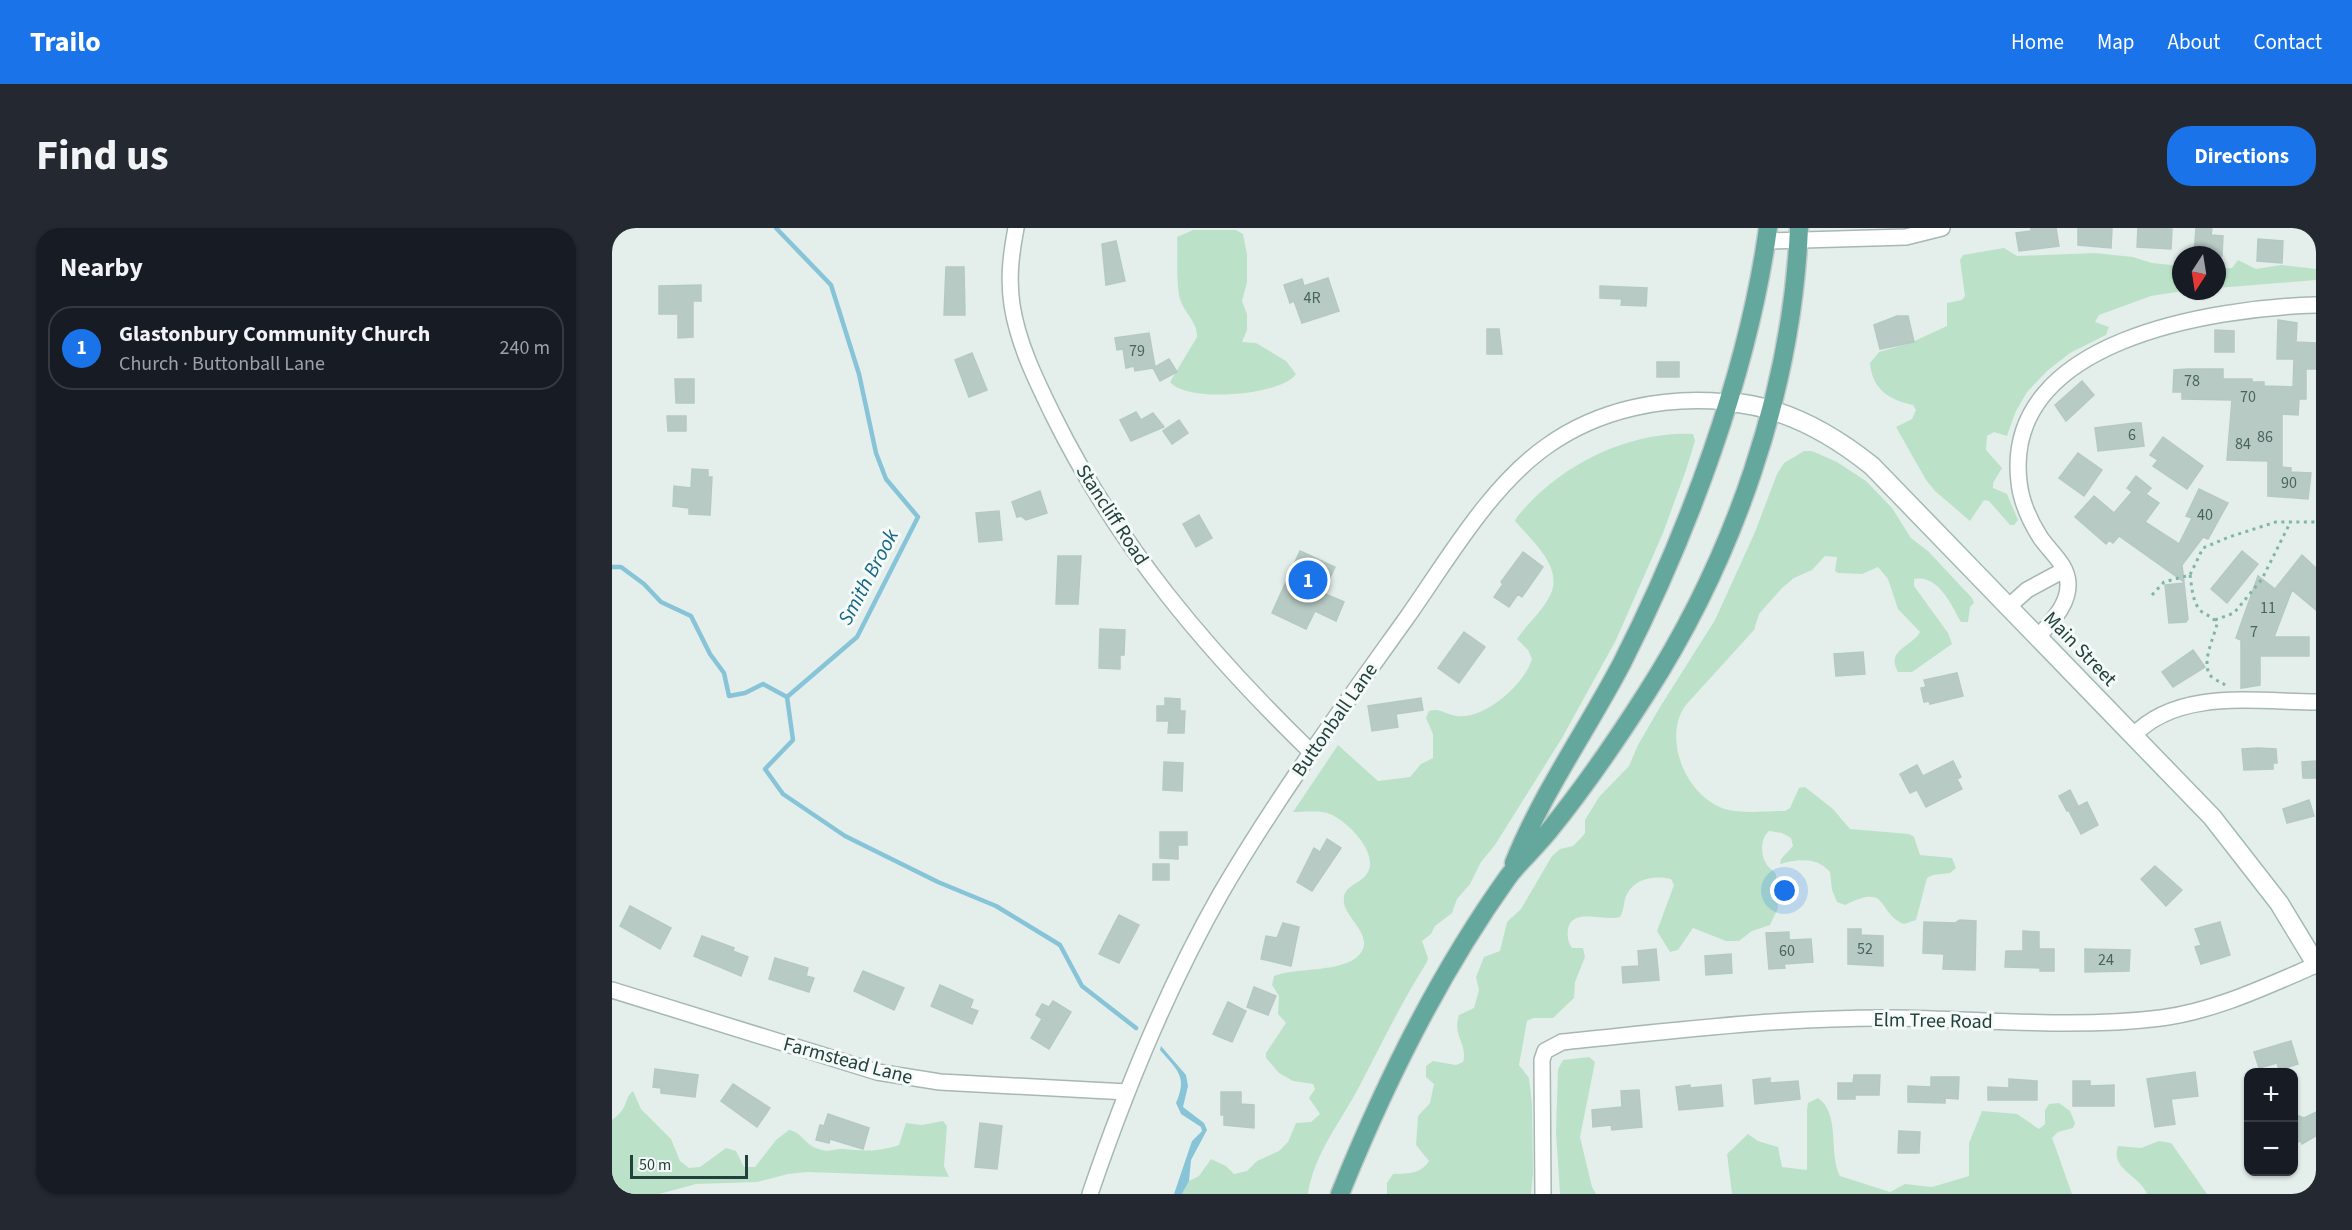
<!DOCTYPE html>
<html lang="en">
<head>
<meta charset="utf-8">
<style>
  :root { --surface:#171b24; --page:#242831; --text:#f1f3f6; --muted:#9ea1a6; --line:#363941; --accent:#1a73e8 }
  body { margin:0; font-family:"Source Sans 3",sans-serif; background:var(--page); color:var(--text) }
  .controls { position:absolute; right:18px; bottom:18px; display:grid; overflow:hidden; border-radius:12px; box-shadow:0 2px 4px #0004 }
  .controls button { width:54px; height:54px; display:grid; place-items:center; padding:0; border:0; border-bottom:2px solid var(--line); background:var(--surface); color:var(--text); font:30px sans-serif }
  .compass { position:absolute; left:1560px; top:18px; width:54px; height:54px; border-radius:50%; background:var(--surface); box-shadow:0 2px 4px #0004; rotate:192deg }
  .scale { position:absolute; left:18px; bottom:15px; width:118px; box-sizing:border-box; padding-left:6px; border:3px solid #21423c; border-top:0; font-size:16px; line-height:21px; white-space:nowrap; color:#21423c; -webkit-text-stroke:4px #f5faf8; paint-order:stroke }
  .you { position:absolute; left:1173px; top:663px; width:21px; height:21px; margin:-15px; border:4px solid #fff; border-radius:50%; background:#1a73e8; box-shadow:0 0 0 9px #1a73e833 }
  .badge { display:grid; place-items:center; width:39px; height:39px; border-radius:50%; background:var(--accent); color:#fff; font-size:20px; font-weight:700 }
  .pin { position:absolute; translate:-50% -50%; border:3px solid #fff; box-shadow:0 2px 6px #0006 }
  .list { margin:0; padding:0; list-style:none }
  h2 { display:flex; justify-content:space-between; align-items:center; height:78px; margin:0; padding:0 24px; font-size:26px }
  h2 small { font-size:20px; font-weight:400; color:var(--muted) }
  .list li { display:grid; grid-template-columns:39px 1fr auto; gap:18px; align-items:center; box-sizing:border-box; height:84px; margin:0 12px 12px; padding:0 12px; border:2px solid var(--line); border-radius:24px }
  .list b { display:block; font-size:22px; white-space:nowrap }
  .list p { margin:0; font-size:20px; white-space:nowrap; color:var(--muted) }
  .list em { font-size:20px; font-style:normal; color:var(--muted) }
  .map { position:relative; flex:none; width:1704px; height:966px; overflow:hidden; border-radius:24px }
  header { display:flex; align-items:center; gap:36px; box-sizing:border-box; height:84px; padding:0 30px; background:var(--accent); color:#fff }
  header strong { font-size:28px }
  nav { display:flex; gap:33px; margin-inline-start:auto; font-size:21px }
  .intro { display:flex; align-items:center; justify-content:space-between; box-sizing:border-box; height:144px; padding:0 36px }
  h1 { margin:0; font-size:42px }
  .button { padding:15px 27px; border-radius:24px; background:var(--accent); color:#fff; font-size:21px; font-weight:700 }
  main { display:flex; gap:36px; padding:0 36px }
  aside { flex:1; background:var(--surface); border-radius:24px; box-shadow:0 2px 4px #0004 }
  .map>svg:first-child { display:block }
  .green { fill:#bbe2c9 }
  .water { fill:#87c4d8 }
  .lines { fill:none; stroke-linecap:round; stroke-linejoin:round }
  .stream { stroke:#87c4d8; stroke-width:4.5 }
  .building { fill:#b8cac4; stroke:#b5c9c3; stroke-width:1.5 }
  .street-casing { stroke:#a6b8b3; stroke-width:18 }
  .secondary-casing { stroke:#a1bbb4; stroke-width:21 }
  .primary-casing { stroke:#c1cac8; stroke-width:21 }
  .path { stroke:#81b5aa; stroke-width:3; stroke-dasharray:3 4.5; stroke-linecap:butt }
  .street { stroke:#fff; stroke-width:15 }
  .secondary { stroke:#fff; stroke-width:18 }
  .primary { stroke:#64a89d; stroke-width:18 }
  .labels { text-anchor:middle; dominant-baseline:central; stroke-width:6; stroke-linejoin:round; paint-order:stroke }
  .number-label { font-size:16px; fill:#47645e }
  .street-label { font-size:20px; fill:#21423c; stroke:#f5faf8 }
  .water-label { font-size:21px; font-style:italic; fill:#146785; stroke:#f5faf8 }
</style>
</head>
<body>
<header>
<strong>Trailo</strong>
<nav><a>Home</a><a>Map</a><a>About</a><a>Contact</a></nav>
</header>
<div class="intro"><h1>Find us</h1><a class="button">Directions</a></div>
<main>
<aside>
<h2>Nearby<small></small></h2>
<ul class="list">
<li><span class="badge">1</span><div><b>Glastonbury Community Church</b><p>Church · Buttonball Lane</p></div><em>240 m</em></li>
</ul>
</aside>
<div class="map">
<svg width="1704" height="966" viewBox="0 0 1704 966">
  <rect width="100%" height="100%" fill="#e4efeb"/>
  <path class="green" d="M581,2H624L631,6L635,26V54L630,73L635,86V102L630,114L644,115L674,133L684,146C669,168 575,175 558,154L585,109C586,93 570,84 567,67C564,49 566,28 565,9Z
    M1392,20L1405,28L1483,25L1521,29L1540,35L1569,38L1571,63L1539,68L1487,87L1483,94L1497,99L1494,107L1458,125L1435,143L1415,164L1403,185L1395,208L1382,204L1375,208L1374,222L1390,240L1381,255V260L1395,266L1406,292L1402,297H1398L1377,273L1372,272L1358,293L1323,263L1314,252L1284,199L1300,191L1304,182L1301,177C1277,172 1260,161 1258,135L1267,124L1298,115L1335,98V75L1350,72L1353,68L1348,32L1351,27Z
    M1626,32L1644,41L1669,37L1704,41V52L1605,60V41L1620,40Z
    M1081,206L1083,213L1074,242L1051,305L1004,412L950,510L883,617L869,634L858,656L845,671L840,685L823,698L819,706L810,713L816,730L815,734C789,775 769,817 747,859C728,895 702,926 696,966H570L577,953L587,948L599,931L614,938L622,946L635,943L645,933L667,923L676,914L684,895L699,894L708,886L697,870L703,861L701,856L681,853L667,845L654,830V825L674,795L666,786L667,768L660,757L662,748C684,739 731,745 747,727C764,709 733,690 732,674C730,658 746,657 754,647C770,627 735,593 718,586C709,582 692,584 681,584L726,517L766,553L798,549L809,536L821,530V506L814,490L817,483C827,479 835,487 845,488C872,492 913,456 920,431L916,422L905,411C914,397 928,386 936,371C955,342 921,314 903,293L905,289C946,238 1015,203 1081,206Z
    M1192,223H1200L1225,234L1254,253L1280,280L1299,310L1317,324L1360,370L1362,375L1358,379L1356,394H1349C1340,379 1327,346 1302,351V358L1336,405L1340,416L1300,444H1286C1273,422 1301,418 1308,404L1286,381L1276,351L1266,339L1250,346L1226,345L1223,343L1225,329L1213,328L1200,342L1182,350L1170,360L1147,386L1142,402L1073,478C1050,512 1075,569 1113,581C1131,586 1154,583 1173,583L1178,580L1187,560L1193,559L1221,581L1238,601L1297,606L1302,609L1308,627L1340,630L1344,640L1338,645L1321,647L1315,650L1304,692L1292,696C1264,685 1278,654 1233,677L1225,674L1220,662L1218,644C1205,629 1187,631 1168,636L1169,631L1181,618L1179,610L1170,605L1157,603C1149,609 1148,627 1154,635C1156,640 1161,642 1164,646L1166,680L1158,697L1140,703L1127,713H1114L1081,700L1066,722L1058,724L1045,703L1062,657L1059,651C1044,647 1023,650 1015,666C1011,673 1013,681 1008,689C993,694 960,679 956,701C955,707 956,715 960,720H971L973,729L963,754L962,770L941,790H921L915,793L907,837L917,850L920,876L921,946L919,966H775V955L781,946C796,945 808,947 817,933L804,917L806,888L818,875L822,856L814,849V838L821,833L844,837L851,834C856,816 840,808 847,787L862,780L867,762L864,749L872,729L888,723L895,694L909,681L940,628L948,621L961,618L969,610L973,605V592L987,569L1017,538L1026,517L1048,479L1103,392L1143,304L1165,246L1172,235Z
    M977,829L983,834L968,909L980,959L984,966H948L944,904L946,841L951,832Z
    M21,863L29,881L59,911L68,933L77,940L88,939L114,920L124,923L132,939H143L164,912L177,902C188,903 193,916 204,920C217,926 220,920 231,921C252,923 266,924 287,917L294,895L310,897L331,893L335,898L332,938L337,949L195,944L176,946L145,954L84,956L47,966H0V892C18,879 11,871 21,863Z
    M1206,870C1229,886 1216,925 1228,948L1278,964L1293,956L1320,959L1357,948V915L1370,883L1405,886L1427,901L1433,896V882L1437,876L1447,875L1458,883L1463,895L1461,900L1446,904L1440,910C1447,928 1453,947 1460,966H1120L1115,926L1136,906L1146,913L1166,919L1170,939L1195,942V882L1196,875Z
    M1547,913L1559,915L1562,919L1595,966H1535C1528,947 1498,942 1506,918L1529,920Z"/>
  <path class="water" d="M549,818L574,847L576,858L571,879L592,895L595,902L579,932L577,953L570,966H562L580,913L590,903L589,899L569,886L564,875C576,848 565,842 548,822Z"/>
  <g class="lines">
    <path class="stream" d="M164,0L219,57L247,146L264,225L274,251L306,289L245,409L175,469L181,512L153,541L171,566L233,608L326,654L384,678L448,717L470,758L524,800
      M0,339H9L32,356L49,374L79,388L98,426L112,445L117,468L133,465L151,456L175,469"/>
  </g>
  <path class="building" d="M1419,0H1444L1447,18L1407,23L1404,5L1419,3Z
    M1466,0H1500L1499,20L1466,17Z
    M1526,0L1560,1L1559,21L1525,19Z
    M1584,0L1600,1L1599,7L1611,8L1610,28L1582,27Z
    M1646,11L1671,13L1670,35L1645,33Z
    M504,13L513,53L494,57L490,16Z
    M334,39H352L353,87H332Z
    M716,50L727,83L690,95L682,73L678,75L672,57L690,51L692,58Z
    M89,57V73H81V109L66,110V86H47V58Z
    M988,58L1035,60L1034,78L1009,77L1010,71L988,70Z
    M1285,88H1296L1302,114L1268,121L1262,97Z
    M1666,92L1685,95L1684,114L1704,115V141H1694V171H1687L1686,187L1670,186V239L1679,240V244L1699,245L1696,271L1656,268V233L1615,232L1620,172L1570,171V164H1561L1562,142L1576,141H1611V151H1640V154H1652V158L1681,159L1682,131H1665Z
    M875,101H887L890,126H875Z
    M1603,102L1622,103V124H1603Z
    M537,105L543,139L557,131L565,144L548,153L541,140L523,143L522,138L514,140L511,121L505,122L503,110Z
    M360,125L375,162L357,169L343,132Z
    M1045,134H1067V149H1045Z
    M63,151H82V175H64Z
    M1470,153L1482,167L1454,193L1443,177Z
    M524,184L529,192L541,185L552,199L519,213L508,192Z
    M55,188H74V203H56Z
    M567,192L576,205L560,216L551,203Z
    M1522,195H1529L1532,218L1486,223L1483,200Z
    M1551,209L1591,238L1575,261L1541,238L1546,232L1538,227Z
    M1466,225L1490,242L1472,268L1447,250Z
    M80,241L96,242V249H100L98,287L77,286V280L61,278L62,258L79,260Z
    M1524,248L1539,260L1534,266L1547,275L1533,294L1567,316L1580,290L1574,288L1587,261L1616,275L1596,311L1591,309L1570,337L1572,354L1507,308L1501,315L1497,312L1494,316L1463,289L1482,268L1502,285L1520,264L1515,260Z
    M428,263L435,285L414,292L409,288L405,289L400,274Z
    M387,283L390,312L367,314L364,285Z
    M587,287L600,310L584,319L571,296Z
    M688,323L723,339L711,365L732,374L724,393L703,383L694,401L660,385Z
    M1630,323L1646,336L1615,375L1599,361Z
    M911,324L931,339L910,369L906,366L897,379L882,369L891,356L889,354Z
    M1690,327L1704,340V382L1680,362L1662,409H1697V428H1648V457L1629,460V412L1624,410L1646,348L1663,361Z
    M446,328H469L466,376H444Z
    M1572,355L1576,391L1574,394L1557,395L1553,357Z
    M488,401L513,402L512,427H508V441L487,440Z
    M852,404L873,419L847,455L826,440Z
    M1581,422L1593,439L1561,459L1550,444Z
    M1251,424L1253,446L1224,448L1222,426Z
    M1345,445L1351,468L1318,476L1317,473L1312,474L1309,460L1314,459L1312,452Z
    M553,470L568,471V483H573L572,505H556L557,493H545V478H553Z
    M809,470L811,482L784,486L786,499L760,503L756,478Z
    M1646,520L1664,521L1665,535H1661V541L1632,542L1630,521Z
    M1341,533L1349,549L1345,551L1350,561L1314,579L1305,562L1298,565L1288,546L1305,537L1311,548Z
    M1704,533V550H1691L1690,534Z
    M552,534L571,535L570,563L551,562Z
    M1458,562L1466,578L1455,583L1447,568Z
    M1697,572L1702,588L1675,595L1671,581Z
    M1475,574L1486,597L1469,606L1457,583Z
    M548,604H575V617H566V631L548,630Z
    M715,611L729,620L700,663L685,654L702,620L708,624Z
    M541,636H557V652H541Z
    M1543,638L1570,662L1554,678L1529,651Z
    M18,678L59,700L48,721L8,698Z
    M507,687L527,697L507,735L487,726Z
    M1348,692L1364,693L1363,742L1331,741L1332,726L1311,725L1312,694L1343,695Z
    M1608,694L1618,727L1589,736L1583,719L1589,717L1583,701Z
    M671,695L687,699L679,738L649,731L654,708L665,710Z
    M1236,701H1249V707L1271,708V738L1236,736Z
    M1411,703L1427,704V721H1442V743H1428V740L1393,739L1394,723H1411Z
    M1177,704V712L1199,711L1201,734L1172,736L1173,740L1157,741L1154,705Z
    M90,708L122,720L121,723L136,729L129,748L82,728Z
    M1044,721L1047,752L1011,755L1010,739L1027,738L1026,723Z
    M1473,721L1518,722L1517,743L1473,744Z
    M1119,726L1120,745L1094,747L1093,728Z
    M163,730L196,740L194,748L202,750L197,764L157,751Z
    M251,743L292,760L282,782L242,763Z
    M328,757L361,772L358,780L366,783L360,796L319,778Z
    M642,759L664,768L656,787L635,779Z
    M441,773L459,784L437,821L419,810L430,791L424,787L430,776L437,779Z
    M616,774L634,783L620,814L601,806Z
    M1679,813L1686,836L1667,842L1665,835L1647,840L1642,824Z
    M43,841L86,847L83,869L49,865V860L41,859Z
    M1583,844L1586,868L1559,871L1563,896L1543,899L1535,851Z
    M1242,847H1268L1267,867H1243V871H1226V855H1241Z
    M1319,849H1347L1346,871L1333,870V875L1296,874V858L1319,859Z
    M1158,850V855L1186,853L1188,871L1143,876L1141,852Z
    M1397,851L1425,853V872H1376V859L1397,860Z
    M1461,853H1478V858L1502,857V878H1461Z
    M121,856L158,880L145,899L109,873Z
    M1078,857V860L1109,857L1111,878L1067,882L1064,859Z
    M1027,862L1030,899L1000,902L999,897L981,899L980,882L1010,879L1009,863Z
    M609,864H629V876L642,877V900L612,897V887H609Z
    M1704,884V908L1690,916L1688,912L1682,918V886L1692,890Z
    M216,886L257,900L251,921L218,911L217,915L204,912L208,897L212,898Z
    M368,895L390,898L385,941L363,939Z
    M1287,903L1308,904L1307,925H1286Z"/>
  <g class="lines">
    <defs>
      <path id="street" d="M404,0C399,26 396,50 400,77C406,116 424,152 441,187C505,317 596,424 699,524
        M1155,13L1294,9L1330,0
        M1396,379L1415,362L1452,342
        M1426,409C1439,394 1457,377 1456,355C1455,336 1438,324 1428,309C1418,293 1409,274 1407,254C1390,111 1602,80 1704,77
        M1521,508C1566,460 1645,474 1704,474
        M0,762L265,844L328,854L515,864
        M478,966C513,863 555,760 609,665C665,569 731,479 796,388C836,331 878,258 935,218C987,181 1052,168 1114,174
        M931,966L930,832L933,823L950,814C1060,803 1170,789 1281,790C1371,791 1460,801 1549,790C1603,783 1655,758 1704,737"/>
      <path id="secondary" d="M1114,174C1168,177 1219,205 1260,238L1600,589L1667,675L1704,736"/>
      <path id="primary" d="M902,635C930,565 975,502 1010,435C1076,305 1136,145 1156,0
        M728,966C772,857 828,744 896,649C908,633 924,619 936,604C971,561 1004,513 1034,466C1122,329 1180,163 1187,0"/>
    </defs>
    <use href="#street" class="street-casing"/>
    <use href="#secondary" class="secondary-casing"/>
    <use href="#primary" class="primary-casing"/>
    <path class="path" d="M1578,347C1580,359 1580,375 1590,384C1596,388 1602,389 1605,396C1602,410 1586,440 1602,451C1607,454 1610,454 1614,458
      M1540,367L1552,354L1578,347L1591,320L1617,309L1664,294H1704
      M1603,392L1622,385L1650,351L1679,293"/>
    <use href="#street" class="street"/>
    <use href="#secondary" class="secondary"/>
    <use href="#primary" class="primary"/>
  </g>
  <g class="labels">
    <g class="number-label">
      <text x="700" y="70">4R</text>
      <text x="525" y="123">79</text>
      <text x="1580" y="153">78</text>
      <text x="1636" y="169">70</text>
      <text x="1520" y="207">6</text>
      <text x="1653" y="209">86</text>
      <text x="1631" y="216">84</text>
      <text x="1677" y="255">90</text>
      <text x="1593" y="287">40</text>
      <text x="1656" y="380">11</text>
      <text x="1642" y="404">7</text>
      <text x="1253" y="721">52</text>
      <text x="1175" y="723">60</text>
      <text x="1494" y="732">24</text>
    </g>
    <g class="street-label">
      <text transform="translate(500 287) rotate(57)">Stancliff Road</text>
      <text transform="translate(1468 421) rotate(46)">Main Street</text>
      <text transform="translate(723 492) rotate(-55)">Buttonball Lane</text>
      <text transform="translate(1321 793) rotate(1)">Elm Tree Road</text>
      <text transform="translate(236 833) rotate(15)">Farmstead Lane</text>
    </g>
    <g class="water-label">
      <text transform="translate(256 349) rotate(-62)">Smith Brook</text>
    </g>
  </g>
</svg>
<div class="controls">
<button>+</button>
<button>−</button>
</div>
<svg class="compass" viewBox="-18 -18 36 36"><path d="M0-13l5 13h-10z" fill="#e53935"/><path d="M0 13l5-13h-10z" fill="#9ea1a6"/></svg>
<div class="scale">50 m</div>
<div class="you"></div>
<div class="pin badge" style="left:696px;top:352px">1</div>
</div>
</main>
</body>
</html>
